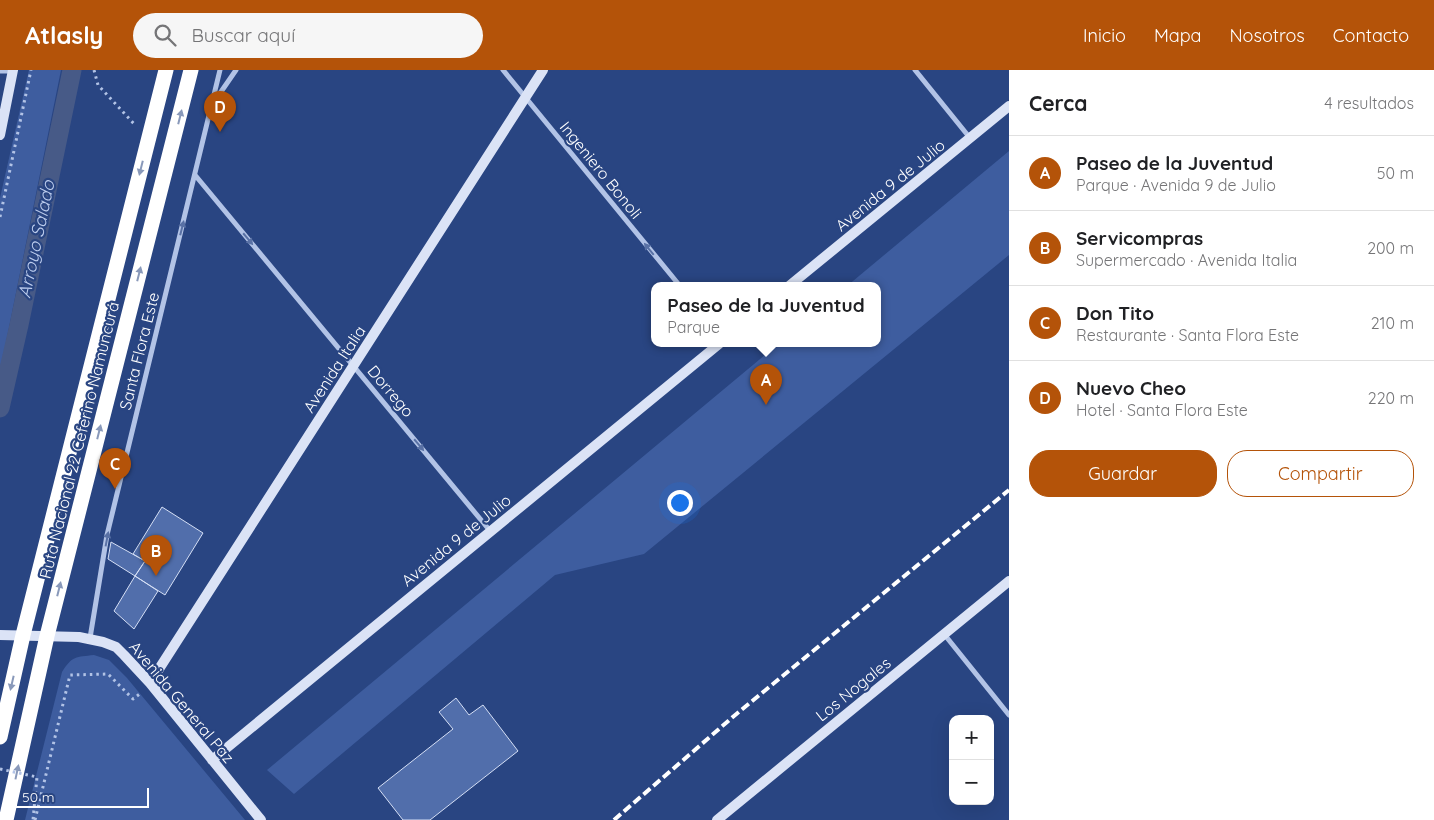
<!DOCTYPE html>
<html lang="es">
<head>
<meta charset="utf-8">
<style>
  :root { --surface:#fff; --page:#f6f6f6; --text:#202124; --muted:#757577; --line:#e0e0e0; --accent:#b45309 }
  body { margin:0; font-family:Quicksand,sans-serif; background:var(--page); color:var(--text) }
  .controls { position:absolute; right:15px; bottom:15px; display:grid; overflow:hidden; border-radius:10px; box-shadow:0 5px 20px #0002 }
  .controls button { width:45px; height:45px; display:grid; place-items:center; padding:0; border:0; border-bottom:1px solid var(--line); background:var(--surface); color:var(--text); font:25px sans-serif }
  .scale { position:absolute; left:15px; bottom:12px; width:134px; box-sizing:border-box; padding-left:5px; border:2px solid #fff; border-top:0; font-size:14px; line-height:18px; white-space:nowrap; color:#fff; -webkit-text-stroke:4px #294582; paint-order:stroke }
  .you { position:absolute; left:679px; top:432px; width:18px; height:18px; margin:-12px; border:4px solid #fff; border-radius:50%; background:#1a73e8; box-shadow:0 0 0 8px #1a73e833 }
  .badge { display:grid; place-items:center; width:32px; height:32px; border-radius:50%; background:var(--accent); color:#fff; font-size:16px; font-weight:700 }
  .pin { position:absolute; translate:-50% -41px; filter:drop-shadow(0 1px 2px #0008) }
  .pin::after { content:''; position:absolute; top:26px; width:18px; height:15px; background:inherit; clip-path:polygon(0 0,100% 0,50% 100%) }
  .popup { position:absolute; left:651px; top:212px; width:230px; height:65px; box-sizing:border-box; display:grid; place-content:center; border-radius:10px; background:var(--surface); filter:drop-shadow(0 1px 4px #0005); font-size:16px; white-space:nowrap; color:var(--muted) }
  .popup b { font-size:19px; color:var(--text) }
  .popup::after { content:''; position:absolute; left:50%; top:100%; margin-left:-10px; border:10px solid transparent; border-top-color:var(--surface) }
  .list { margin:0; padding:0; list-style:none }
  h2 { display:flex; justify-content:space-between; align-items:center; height:65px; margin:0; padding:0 20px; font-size:21px }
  h2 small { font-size:16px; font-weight:400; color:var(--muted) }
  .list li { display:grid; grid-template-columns:32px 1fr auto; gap:15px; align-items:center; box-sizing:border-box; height:75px; padding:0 20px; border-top:1px solid var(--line) }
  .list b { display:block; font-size:19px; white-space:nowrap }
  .list p { margin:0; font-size:16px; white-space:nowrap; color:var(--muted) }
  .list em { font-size:16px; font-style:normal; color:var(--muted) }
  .actions { display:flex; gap:10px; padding:15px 20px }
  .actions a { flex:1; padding:11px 0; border:1px solid var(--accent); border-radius:20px; text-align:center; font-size:18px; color:var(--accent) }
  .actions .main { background:var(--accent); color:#fff }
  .icon { flex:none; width:28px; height:28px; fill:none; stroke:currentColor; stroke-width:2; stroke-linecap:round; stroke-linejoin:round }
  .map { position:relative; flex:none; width:1009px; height:750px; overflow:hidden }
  header { display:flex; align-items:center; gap:30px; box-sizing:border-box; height:70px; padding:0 25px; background:var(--accent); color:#fff }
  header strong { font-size:24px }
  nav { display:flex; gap:28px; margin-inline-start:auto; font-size:18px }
  .search { width:350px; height:45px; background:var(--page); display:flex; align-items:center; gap:12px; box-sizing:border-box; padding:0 18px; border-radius:28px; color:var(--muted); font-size:19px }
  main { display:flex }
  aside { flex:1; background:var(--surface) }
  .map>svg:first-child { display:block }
  .green { fill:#3e5d9f }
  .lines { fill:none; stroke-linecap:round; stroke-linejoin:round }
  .canal { stroke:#475a87; stroke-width:19 }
  .building { fill:#516eab; stroke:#d5dff5 }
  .path { stroke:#b2c3e6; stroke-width:3; stroke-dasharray:2.5 4; stroke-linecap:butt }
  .street { stroke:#b2c3e6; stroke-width:5 }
  .secondary { stroke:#dbe3f6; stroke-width:10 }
  .highway { stroke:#fff; stroke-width:15 }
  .rail { stroke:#fff; stroke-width:4; stroke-dasharray:9 4; stroke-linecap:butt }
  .path-bridge { stroke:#b2c3e6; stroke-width:3; stroke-dasharray:2.5 4; stroke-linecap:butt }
  .oneway { fill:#8999ba }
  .oneway2 { fill:#5971a5 }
  .labels { text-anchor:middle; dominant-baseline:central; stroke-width:4.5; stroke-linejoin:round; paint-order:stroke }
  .street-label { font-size:16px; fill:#fff; stroke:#294582 }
  .water-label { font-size:18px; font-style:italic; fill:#bdcdee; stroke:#294582 }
</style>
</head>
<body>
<header>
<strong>Atlasly</strong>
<div class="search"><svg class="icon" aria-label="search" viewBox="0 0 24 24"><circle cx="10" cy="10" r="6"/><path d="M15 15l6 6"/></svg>Buscar aquí</div>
<nav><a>Inicio</a><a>Mapa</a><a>Nosotros</a><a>Contacto</a></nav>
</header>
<main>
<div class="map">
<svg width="1009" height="750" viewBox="0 0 1009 750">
  <rect width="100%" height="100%" fill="#294582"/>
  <path class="green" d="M29,0H61L0,302V128Z
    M1009,81V185L644,484L555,505L294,724L267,700L778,274H877V216H847Z
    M94,585L109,590L127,608L245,750H25L62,602C72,586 76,587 94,585Z"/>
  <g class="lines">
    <path class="canal" d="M0,338L19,255L72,0"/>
  </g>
  <path class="building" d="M162,437L203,463L165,525L135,506L145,491L133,484Z
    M111,472L145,491L135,506L108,489Z
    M135,506L158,521L134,559L114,541Z
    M456,628L469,645L483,635L518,681L430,750H403L378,718L453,659L439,642Z"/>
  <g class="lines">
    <path class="path" d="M94,0L98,15L136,56
      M0,147L31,0
      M35,750L70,605L108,604L133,629L141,623"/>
    <path class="street" d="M503,0L680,216
      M915,0L970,68
      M0,1H13
      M214,32L236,0
      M195,105L491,462
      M944,564L1009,645
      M90,568L107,465L220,0"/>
    <path class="secondary" d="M0,65L13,0
      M789,216L1009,36
      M0,565L79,567L103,572L116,577L124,585L150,613L261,750
      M150,613L543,0
      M212,690L719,274
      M717,750L1009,511"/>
    <path class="highway" d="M0,667L23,565L166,0
      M6,750L47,566L191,0"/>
    <path class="rail" d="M614,750L734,646L1009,420"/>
    <path class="path-bridge" d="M0,699L37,707L33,750"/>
  </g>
  <defs><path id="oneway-solid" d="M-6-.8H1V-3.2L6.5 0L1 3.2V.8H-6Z" transform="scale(1.25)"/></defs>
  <g class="oneway">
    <use href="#oneway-solid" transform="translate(180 47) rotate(-76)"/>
    <use href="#oneway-solid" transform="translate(141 98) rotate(104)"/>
    <use href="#oneway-solid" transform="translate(139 204) rotate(-76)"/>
    <use href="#oneway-solid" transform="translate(99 362) rotate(-76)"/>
    <use href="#oneway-solid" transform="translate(59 519) rotate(-76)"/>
    <use href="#oneway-solid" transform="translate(12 613) rotate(103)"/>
    <use href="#oneway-solid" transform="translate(17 702) rotate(-78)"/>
  </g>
  <g class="oneway2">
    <use href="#oneway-solid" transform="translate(182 158) rotate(-76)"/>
    <use href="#oneway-solid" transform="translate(248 169) rotate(50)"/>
    <use href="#oneway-solid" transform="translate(649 179) rotate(-129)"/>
    <use href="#oneway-solid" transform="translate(419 375) rotate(50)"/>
    <use href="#oneway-solid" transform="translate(107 469) rotate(-79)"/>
  </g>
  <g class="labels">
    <g class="street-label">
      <text transform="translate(601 100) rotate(51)">Ingeniero Bonoli</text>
      <text transform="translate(890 115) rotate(-39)">Avenida 9 de Julio</text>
      <text transform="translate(139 281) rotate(-76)">Santa Flora Este</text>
      <text transform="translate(334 299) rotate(-57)">Avenida Italia</text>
      <text transform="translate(391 321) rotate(50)">Dorrego</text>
      <text transform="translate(79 370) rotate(-76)">Ruta Nacional 22 Ceferino Namuncurá</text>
      <text transform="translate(456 470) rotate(-39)">Avenida 9 de Julio</text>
      <text transform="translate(853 619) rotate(-39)">Los Nogales</text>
      <text transform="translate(182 632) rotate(50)">Avenida General Paz</text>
    </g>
    <g class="water-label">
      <text transform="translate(36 169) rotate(-78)">Arroyo Salado</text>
    </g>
  </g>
</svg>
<div class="controls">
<button>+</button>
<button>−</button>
</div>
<div class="scale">50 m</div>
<div class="you"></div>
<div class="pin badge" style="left:766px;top:335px">A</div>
<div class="popup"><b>Paseo de la Juventud</b>Parque</div>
<div class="pin badge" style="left:156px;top:506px">B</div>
<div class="pin badge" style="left:115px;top:419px">C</div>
<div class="pin badge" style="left:220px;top:62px">D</div>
</div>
<aside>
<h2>Cerca<small>4 resultados</small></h2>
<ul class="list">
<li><span class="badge">A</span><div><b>Paseo de la Juventud</b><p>Parque · Avenida 9 de Julio</p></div><em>50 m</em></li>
<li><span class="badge">B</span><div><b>Servicompras</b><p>Supermercado · Avenida Italia</p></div><em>200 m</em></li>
<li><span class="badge">C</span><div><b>Don Tito</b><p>Restaurante · Santa Flora Este</p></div><em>210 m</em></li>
<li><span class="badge">D</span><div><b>Nuevo Cheo</b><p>Hotel · Santa Flora Este</p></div><em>220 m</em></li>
</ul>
<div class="actions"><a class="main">Guardar</a><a>Compartir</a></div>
</aside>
</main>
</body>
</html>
